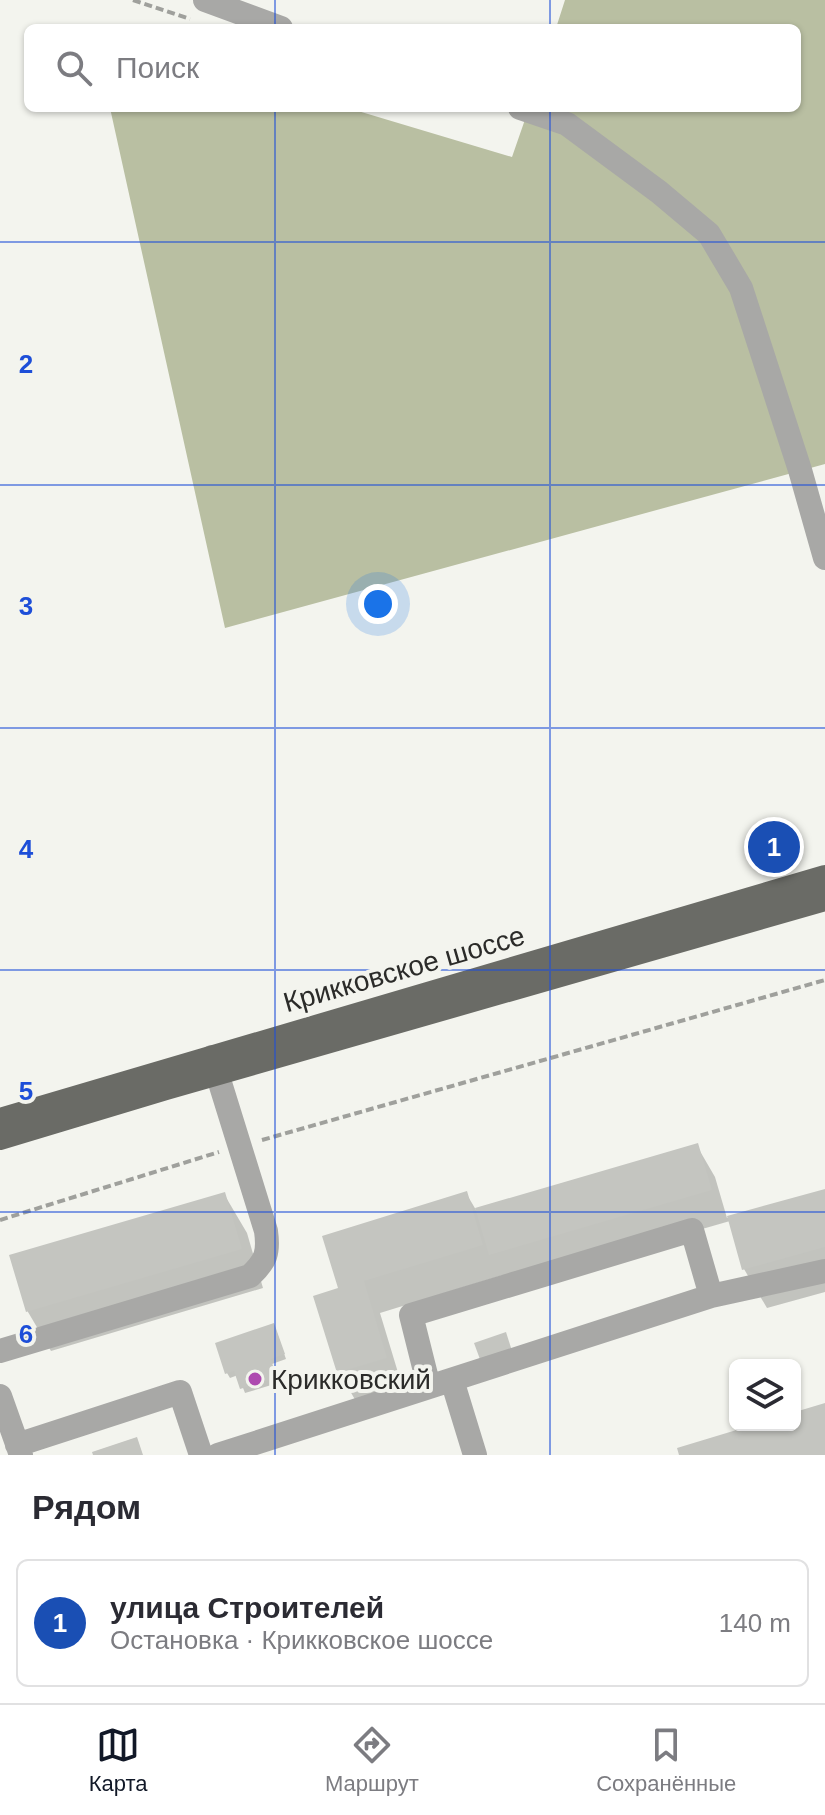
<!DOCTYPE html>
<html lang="ru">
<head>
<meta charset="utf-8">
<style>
  :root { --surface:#fff; --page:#f2f2f3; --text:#2b2b33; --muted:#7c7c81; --line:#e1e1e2; --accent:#111827 }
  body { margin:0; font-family:Arial,sans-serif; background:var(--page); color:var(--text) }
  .controls { position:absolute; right:24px; bottom:24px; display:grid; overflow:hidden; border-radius:12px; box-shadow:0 2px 6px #0004 }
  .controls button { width:72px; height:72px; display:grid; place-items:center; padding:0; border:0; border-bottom:2px solid var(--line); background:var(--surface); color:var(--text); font:40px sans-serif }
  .you { position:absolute; left:378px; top:604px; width:28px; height:28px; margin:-20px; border:6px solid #fff; border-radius:50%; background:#1a73e8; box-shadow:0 0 0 12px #1a73e833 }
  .badge { display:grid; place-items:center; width:52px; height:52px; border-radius:50%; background:var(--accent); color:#fff; font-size:26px; font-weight:700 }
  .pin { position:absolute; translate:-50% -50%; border:4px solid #fff; box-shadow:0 2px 8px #0006 }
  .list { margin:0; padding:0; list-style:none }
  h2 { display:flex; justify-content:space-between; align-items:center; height:104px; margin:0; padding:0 32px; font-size:34px }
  h2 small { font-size:26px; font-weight:400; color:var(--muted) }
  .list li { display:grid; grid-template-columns:52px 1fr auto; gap:24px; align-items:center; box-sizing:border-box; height:128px; margin:0 16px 16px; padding:0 16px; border:2px solid var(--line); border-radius:12px }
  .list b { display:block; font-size:30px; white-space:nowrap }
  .list p { margin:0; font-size:26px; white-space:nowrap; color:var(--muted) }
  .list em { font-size:26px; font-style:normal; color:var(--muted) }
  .icon { flex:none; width:44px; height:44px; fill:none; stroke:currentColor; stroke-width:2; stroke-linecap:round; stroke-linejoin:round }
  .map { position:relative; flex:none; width:825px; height:1455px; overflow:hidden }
  .search { position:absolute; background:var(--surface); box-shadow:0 2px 6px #0004; left:24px; right:24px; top:24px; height:88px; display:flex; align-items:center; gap:20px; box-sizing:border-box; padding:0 28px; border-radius:12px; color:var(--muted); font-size:30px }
  .sheet { height:248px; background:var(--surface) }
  nav { display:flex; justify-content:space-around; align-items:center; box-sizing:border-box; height:112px; border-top:2px solid var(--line); background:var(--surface); font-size:22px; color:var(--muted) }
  nav a { display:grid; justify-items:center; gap:4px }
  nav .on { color:var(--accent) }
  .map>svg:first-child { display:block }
  .forest { fill:#b9bfa2 }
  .shadow { fill:#0003 }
  .building { fill:#c4c5c0 }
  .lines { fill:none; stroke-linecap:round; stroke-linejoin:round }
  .path { stroke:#9fa09c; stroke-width:4; stroke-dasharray:8 4; stroke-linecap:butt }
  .minor { stroke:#a8a8a6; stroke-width:24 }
  .major { stroke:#6a6b66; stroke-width:24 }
  .grid { fill:none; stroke:#1d4ed8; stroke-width:2; stroke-opacity:0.55 }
  .poi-dot { fill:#ae4ab0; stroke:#f3f4ee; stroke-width:3 }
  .labels { text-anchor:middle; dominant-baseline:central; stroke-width:8; stroke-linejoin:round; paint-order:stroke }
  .street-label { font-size:28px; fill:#2b2b29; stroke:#f3f4ee }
  .poi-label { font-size:28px; fill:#2b2b29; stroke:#f3f4ee; text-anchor:start }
  .grid-label { font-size:26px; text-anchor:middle; font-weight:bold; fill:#1d4ed8; stroke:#f3f4ee; stroke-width:8; stroke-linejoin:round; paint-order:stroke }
</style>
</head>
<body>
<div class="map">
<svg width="825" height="1455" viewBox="0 0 825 1455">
  <rect width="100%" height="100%" fill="#f3f4ee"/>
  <path class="forest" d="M565,0H825V464L225,628L110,108H348L512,157L529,108H797V28H556Z"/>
  <path class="shadow" d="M697,1146L715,1177L727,1218L825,1191V1292L767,1308L744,1269L730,1221L508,1285L503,1275L380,1313L403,1389L357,1403L339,1372L340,1289L466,1193L476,1210Z
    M224,1194L247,1233L263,1288L51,1351L28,1312L12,1256Z
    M276,1330L286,1359L272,1364L278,1383L245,1393L238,1375L230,1378L227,1373Z"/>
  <path class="building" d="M698,1143L712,1190L489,1255L475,1208Z
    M825,1189V1247L742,1270L727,1216Z
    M467,1191L483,1245L364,1281L387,1358L337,1373L313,1296L338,1288L322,1236Z
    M225,1192L242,1249L26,1312L9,1255Z
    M274,1323L285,1354L271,1359L276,1378L240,1389L234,1371L225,1374L215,1343Z
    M506,1332L512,1351L481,1362L474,1343Z
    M825,1403V1455H679L677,1448L753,1425H795V1412Z
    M137,1437L143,1455H93L92,1452Z"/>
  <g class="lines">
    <path class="path" d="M133,0L190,19
      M262,1140L825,980
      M0,1220L219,1152"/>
    <path class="minor" d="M205,0L281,28
      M520,108L567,124L659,192L709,234L741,288L800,470L825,558
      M0,1351L250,1276C266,1261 269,1253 266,1231L212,1057
      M452,1380L475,1455
      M429,1387L711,1296
      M0,1396L21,1455
      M17,1445L180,1392L201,1455
      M218,1455L429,1387L411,1315L692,1230L711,1296L825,1271"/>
    <path class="major" d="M0,1120L825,877
      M0,1138L166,1088L825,899"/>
  </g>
  <path class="grid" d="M275,0V28M550,0V28M275,108V1455M550,108V1455M0,242H825M0,485H825M0,728H825M0,970H825M0,1212H825"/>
  <circle class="poi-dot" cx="255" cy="1379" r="8"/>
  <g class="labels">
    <g class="street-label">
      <text transform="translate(404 969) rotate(-16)">Крикковское шоссе</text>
    </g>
    <g class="poi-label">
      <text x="271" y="1379">Крикковский</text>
    </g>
  </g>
  <g class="grid-label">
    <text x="26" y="373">2</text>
    <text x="26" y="615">3</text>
    <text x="26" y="858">4</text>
    <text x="26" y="1100">5</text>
    <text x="26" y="1343">6</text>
  </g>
</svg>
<div class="controls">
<button><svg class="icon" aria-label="layers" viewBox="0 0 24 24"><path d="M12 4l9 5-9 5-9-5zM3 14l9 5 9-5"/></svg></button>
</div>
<div class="you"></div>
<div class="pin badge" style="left:774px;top:847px;background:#1a4fb4">1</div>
<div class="search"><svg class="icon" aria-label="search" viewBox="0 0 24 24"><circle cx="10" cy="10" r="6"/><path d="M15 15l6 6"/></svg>Поиск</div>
</div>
<section class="sheet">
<h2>Рядом<small></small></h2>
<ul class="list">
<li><span class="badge" style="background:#1a4fb4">1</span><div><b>улица Строителей</b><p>Остановка · Крикковское шоссе</p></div><em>140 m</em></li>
</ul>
</section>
<nav>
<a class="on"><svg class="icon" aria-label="map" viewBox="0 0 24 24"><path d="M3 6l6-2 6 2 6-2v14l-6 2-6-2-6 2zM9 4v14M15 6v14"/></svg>Карта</a>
<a><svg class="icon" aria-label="directions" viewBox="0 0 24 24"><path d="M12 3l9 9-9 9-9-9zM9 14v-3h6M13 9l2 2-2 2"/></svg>Маршрут</a>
<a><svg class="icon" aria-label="saved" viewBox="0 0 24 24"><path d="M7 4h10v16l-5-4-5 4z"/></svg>Сохранённые</a>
</nav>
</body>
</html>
